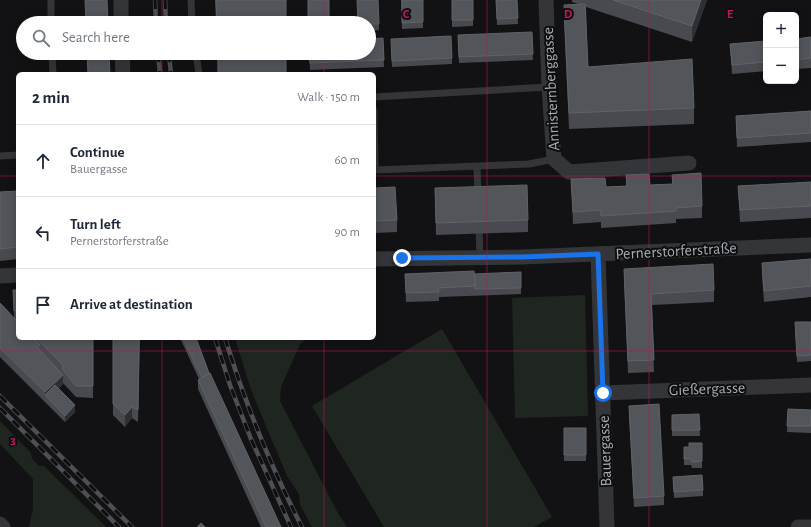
<!DOCTYPE html>
<html lang="en">
<head>
<meta charset="utf-8">
<style>
  :root { --surface:#fff; --page:#f2f2f3; --text:#1f2937; --muted:#747a83; --line:#e0e1e3 }
  body { margin:0; font-family:"Alegreya Sans",sans-serif; background:var(--page); color:var(--text) }
  .controls { position:absolute; right:12px; top:12px; display:grid; overflow:hidden; border-radius:6px; box-shadow:0 2px 10px #0003 }
  .controls button { width:36px; height:36px; display:grid; place-items:center; padding:0; border:0; border-bottom:1px solid var(--line); background:var(--surface); color:var(--text); font:20px sans-serif }
  .stop { position:absolute; width:12px; height:12px; margin:-9px; border:3px solid #1a73e8; border-radius:50%; background:#fff }
  .stop.end { background:#1a73e8; border-color:#fff; box-shadow:0 1px 4px #0008 }
  .list { margin:0; padding:0; list-style:none }
  h2 { display:flex; justify-content:space-between; align-items:center; height:52px; margin:0; padding:0 16px; font-size:17px }
  h2 small { font-size:13px; font-weight:400; color:var(--muted) }
  .list li { display:grid; grid-template-columns:26px 1fr auto; gap:12px; align-items:center; box-sizing:border-box; height:72px; padding:0 16px; border-top:1px solid var(--line) }
  .list b { display:block; font-size:15px; white-space:nowrap }
  .list p { margin:0; font-size:13px; white-space:nowrap; color:var(--muted) }
  .list em { font-size:13px; font-style:normal; color:var(--muted) }
  .icon { flex:none; width:22px; height:22px; fill:none; stroke:currentColor; stroke-width:2; stroke-linecap:round; stroke-linejoin:round }
  .map { position:relative; flex:none; width:811px; height:527px; overflow:hidden }
  .search { position:absolute; background:var(--surface); box-shadow:0 2px 10px #0003; left:16px; top:16px; width:360px; height:44px; display:flex; align-items:center; gap:10px; box-sizing:border-box; padding:0 14px; border-radius:22px; color:var(--muted); font-size:15px }
  .panel { position:absolute; background:var(--surface); box-shadow:0 2px 10px #0003; left:16px; top:72px; width:360px; height:268px; border-radius:6px }
  .map>svg:first-child { display:block }
  .green { fill:#1f2620 }
  .lines { fill:none; stroke-linecap:round; stroke-linejoin:round }
  .service { stroke:#343538; stroke-width:7 }
  .minor { stroke:#343538; stroke-width:15 }
  .rail-casing { stroke:#4d4f53; stroke-width:4.5 }
  .rail { stroke:#0d0e0f; stroke-width:3; stroke-dasharray:9; stroke-linecap:butt }
  .wall { fill:#484a4f }
  .shaded-wall { fill:#2e2f33 }
  .building { fill:#525559; stroke:#5f6267 }
  .route { stroke:#1a73e8; stroke-width:5 }
  .grid { fill:none; stroke:#c2185b; stroke-width:1; stroke-opacity:0.55 }
  .labels { text-anchor:middle; dominant-baseline:central; stroke-width:4; stroke-linejoin:round; paint-order:stroke }
  .street-label { font-size:16px; fill:#a5aab3; stroke:#0d0e0f }
  .grid-label { font-size:13px; text-anchor:middle; font-weight:bold; fill:#c2185b; stroke:#0d0e0f; stroke-width:4; stroke-linejoin:round; paint-order:stroke }
</style>
</head>
<body>
<div class="map">
<svg width="811" height="527" viewBox="0 0 811 527">
  <rect width="100%" height="100%" fill="#121214"/>
  <path class="green" d="M585,295L588,416L515,418L512,298Z
    M442,329L552,517L534,527H384L312,406Z
    M235,338H307L300,344L281,387L280,401L339,515L347,527H312L300,505L299,494L287,476L251,390Z
    M0,421L31,453L32,459L39,466H44L106,527H29L33,509V479L0,444Z"/>
  <g class="lines">
    <path class="service" d="M191,0L192,23
      M51,23V0
      M52,53L53,74
      M196,53L199,74
      M374,97L549,87
      M374,110L375,170L529,164L554,159
      M0,156L18,155
      M477,167L478,196
      M479,224L480,258"/>
    <path class="minor" d="M121,0V23
      M546,0L549,87L554,159L569,172L689,163
      M122,53L123,74
      M598,254L607,527
      M374,259L522,257L811,245
      M0,276L18,275
      M603,393L811,385
      M0,524L3,527
      M798,527H811"/>
    <defs>
      <path id="rail" d="M155,0L156,23
        M165,0L166,23
        M158,53L160,74
        M169,53L171,74
        M215,338L230,385L251,439L291,527
        M225,338C245,403 271,467 302,527
        M0,396L132,527
        M0,408L119,527"/>
    </defs>
    <use href="#rail" class="rail-casing"/>
    <use href="#rail" class="rail"/>
  </g>
  <path class="wall" d="M215,0H286V23H216Z
    M378,0L379,30L369,31V23Z
    M401,0H423V28L402,29Z
    M452,0H473V26L452,27Z
    M496,0H517L518,24L497,25Z
    M572,0H707L692,42L586,7L588,67L694,108V124L569,129L564,21V5L578,4L572,2Z
    M532,32L533,60L459,63L458,35Z
    M811,37V68L796,69V39Z
    M383,38L384,67L310,70L309,53Z
    M766,41V71L732,74L730,44Z
    M391,45L452,58V64L392,67Z
    M217,53H286V74H218Z
    M811,111V142L737,147L736,116Z
    M626,175L650,185L672,184V175L702,206V218L676,219V223L601,228V222L573,224L571,179L606,187L626,186Z
    M811,182V218L740,222L738,186Z
    M374,188L397,220V232L374,233Z
    M435,188L528,220V232L436,235Z
    M18,191V259L0,261V192Z
    M811,259V297L764,302L762,275V263Z
    M624,269L714,290V302L652,305L654,372L628,373L624,280Z
    M521,272V294L439,297V301L406,302L405,274H474Z
    M13,290H18V320H16L18,338H93V398L76,397L63,383V384L59,388L75,412L65,422L0,357V303L14,318Z
    M811,322V361L797,362L795,329Z
    M113,338H140L138,422L132,418L125,427L113,415Z
    M180,338H196L209,373L281,527H261L198,389V380L199,379Z
    M629,406L664,496V505L634,507L629,415Z
    M788,409L811,410V433L787,432Z
    M699,414L700,436H672V415Z
    M564,428H586V461H564Z
    M702,443V468H692L691,465H684V447H689Z
    M673,477L703,490V496L674,498Z"/>
  <path class="shaded-wall" d="M701,0H707L692,42V26Z
    M63,375V384L48,398L45,395V401V392Z
    M75,405V412L65,422V416Z
    M132,407V418L125,427V415Z"/>
  <path class="building" d="M85,0H107L108,23H86Z
    M216,0H286V23H217Z
    M308,0H329V23H308Z
    M357,0H378L379,24H369V23H358Z
    M402,0H423V22L402,23Z
    M452,0H473V20H452Z
    M496,0H517L518,18L497,19Z
    M613,0H701L692,26Z
    M585,4L588,67L692,59L694,108L569,113L564,5Z
    M532,32L533,54L459,57L458,35Z
    M451,36L452,58L392,61L391,39Z
    M811,37V58L796,60V39Z
    M383,38L384,60L310,63L309,53H369V39Z
    M766,41V62L732,65L730,44Z
    M87,53H109L110,74H88Z
    M218,53H286V74H218Z
    M811,111V133L737,138L736,116Z
    M701,173L702,206L676,208V211L601,216V210L573,212L571,179L605,178L606,187L627,186L626,175L649,174L650,185L673,184L672,175Z
    M811,182V206L740,210L738,186Z
    M527,185L528,220L436,223L435,188Z
    M395,187L397,220L374,221V188Z
    M18,191V247L0,249V192Z
    M811,259V286L764,291L762,263Z
    M713,264L714,290L651,294L654,360L628,361L624,269Z
    M474,271L475,286L438,288L439,292L406,293L405,274Z
    M521,272V288L475,289L474,274Z
    M13,290H18V311H14Z
    M0,303L18,322V338H33L40,345L37,347L63,375L45,392L0,348Z
    M795,322H811V355L797,356Z
    M36,338H93V386H76L63,370L62,364Z
    M113,338H139L138,410L132,407L125,415L113,404Z
    M183,338H196L209,373L202,378Z
    M210,373L281,527H266L198,380Z
    M55,385L75,405L65,416L45,395Z
    M659,404L664,496L634,498L629,406Z
    M788,409L811,410V426H787Z
    M699,414L700,430H672V415Z
    M564,428H586V455H564Z
    M689,443H702V461L692,462L691,459H684V447H689Z
    M702,475L703,490L674,492L673,477Z
    M201,523L205,527H197Z"/>
  <g class="lines">
    <path class="route" d="M402,258L522,257L598,254L603,393"/>
  </g>
  <path class="grid" d="M162,0V23M324,0V23M487,0V527M649,0V527M162,53V74M324,53V74M0,176H18M374,176H811M162,338V527M324,338V527M0,351H811"/>
  <g class="labels">
    <g class="street-label">
      <text transform="translate(551 89) rotate(-93)">Annisternberggasse</text>
      <text transform="translate(676 251) rotate(-3)">Pernerstorferstraße</text>
      <text transform="translate(707 389) rotate(-2)">Gießergasse</text>
      <text transform="translate(605 451) rotate(-92)">Bauergasse</text>
    </g>
  </g>
  <g class="grid-label">
    <text x="406" y="18">C</text>
    <text x="568" y="18">D</text>
    <text x="730" y="18">E</text>
    <text x="13" y="444">3</text>
  </g>
</svg>
<div class="controls">
<button>+</button>
<button>−</button>
</div>
<div class="stop" style="left:603px;top:393px"></div>
<div class="stop end" style="left:402px;top:258px"></div>
<div class="search"><svg class="icon" aria-label="search" viewBox="0 0 24 24"><circle cx="10" cy="10" r="6"/><path d="M15 15l6 6"/></svg>Search here</div>
<section class="panel">
<h2>2 min<small>Walk · 150 m</small></h2>
<ul class="list">
<li><svg class="icon" aria-label="ahead" viewBox="0 0 24 24"><path d="M12 20V5M6 11l6-6 6 6"/></svg><div><b>Continue</b><p>Bauergasse</p></div><em>60 m</em></li>
<li><svg class="icon" aria-label="left" viewBox="0 0 24 24"><path d="M17 20v-9H6M10 6l-5 5 5 5"/></svg><div><b>Turn left</b><p>Pernerstorferstraße</p></div><em>90 m</em></li>
<li><svg class="icon" aria-label="arrive" viewBox="0 0 24 24"><path d="M6 21V4h12l-3 4 3 4H6"/></svg><div><b>Arrive at destination</b></div></li>
</ul>
</section>
</div>
</body>
</html>
